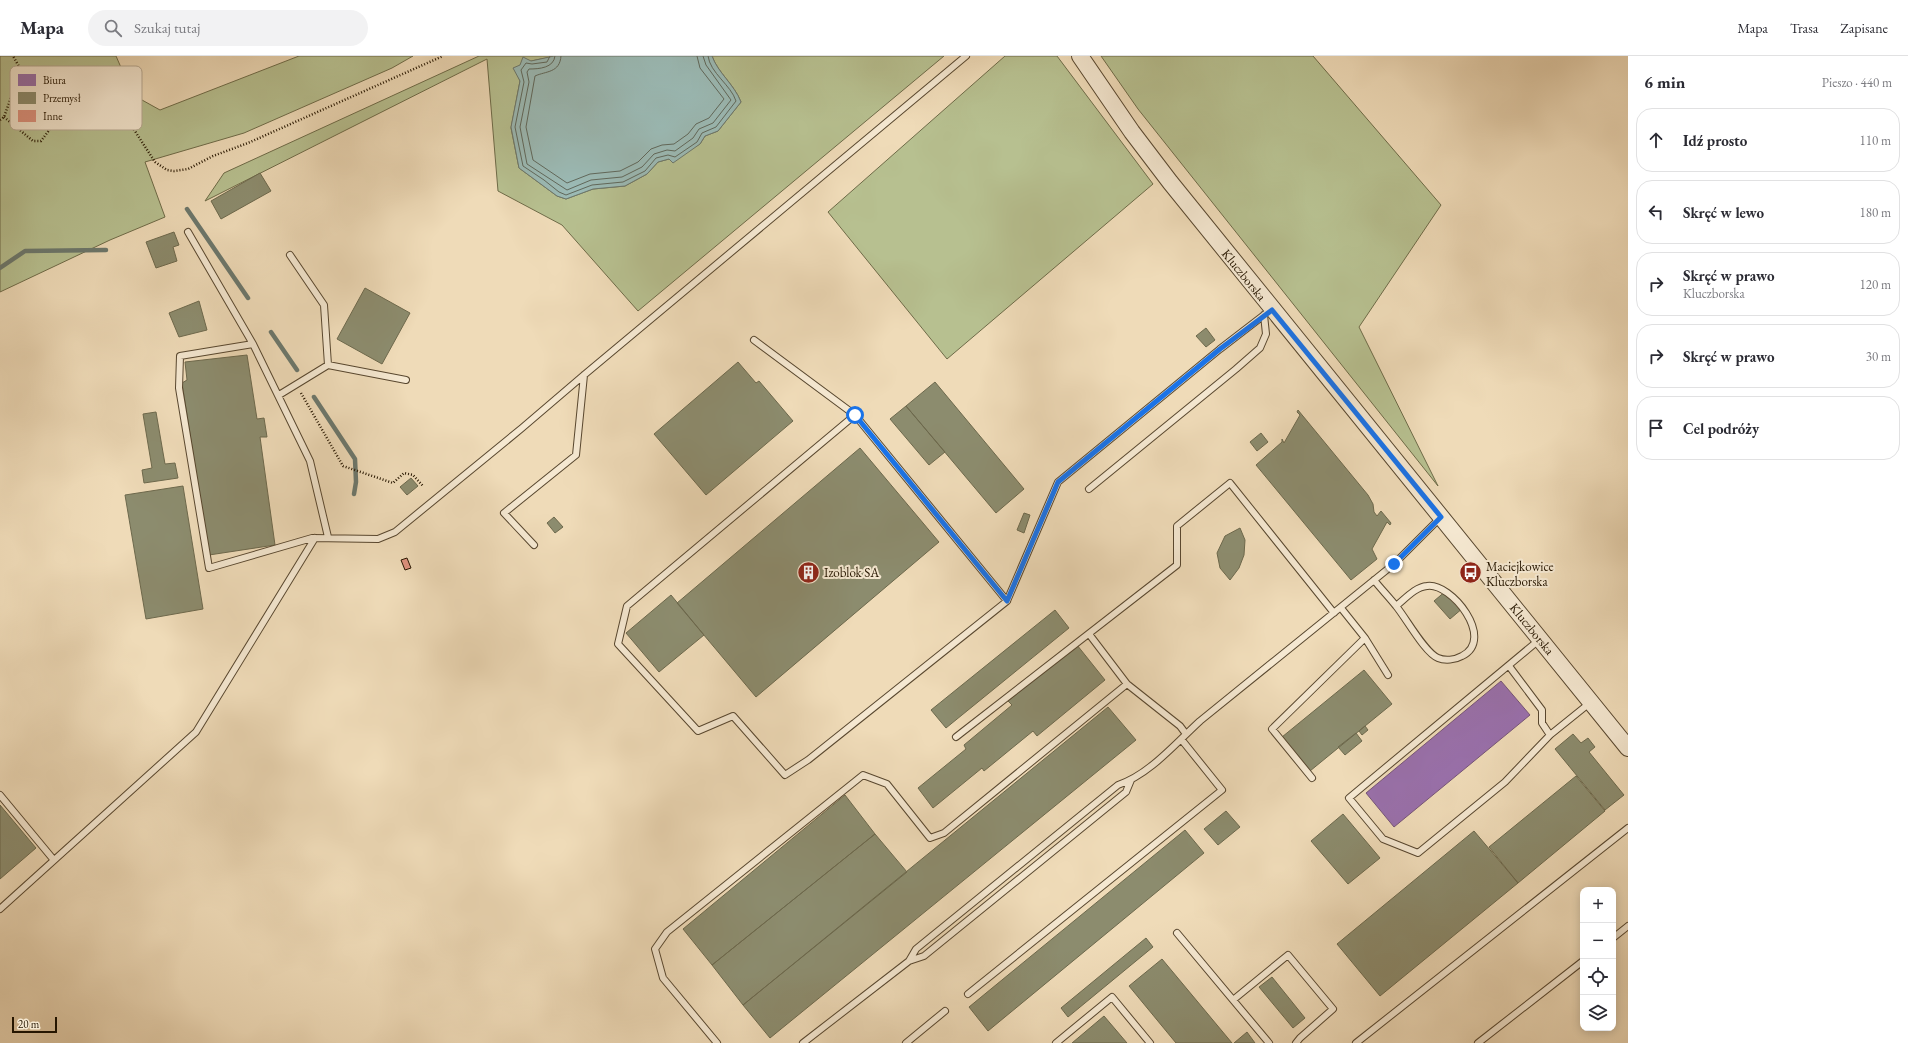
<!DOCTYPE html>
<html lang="pl">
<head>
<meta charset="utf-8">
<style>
  :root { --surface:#fff; --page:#f2f2f3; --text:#2b2b33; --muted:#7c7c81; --line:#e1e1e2 }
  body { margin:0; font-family:"EB Garamond",serif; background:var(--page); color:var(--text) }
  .controls { position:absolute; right:12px; bottom:12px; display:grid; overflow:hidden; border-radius:8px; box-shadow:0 2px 10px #0003 }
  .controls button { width:36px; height:36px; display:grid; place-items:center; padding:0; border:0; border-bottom:1px solid var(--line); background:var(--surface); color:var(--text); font:20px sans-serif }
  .scale { position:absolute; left:12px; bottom:10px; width:45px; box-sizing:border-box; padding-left:4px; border:2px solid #261601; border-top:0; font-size:11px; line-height:14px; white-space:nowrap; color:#261601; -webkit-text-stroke:3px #f5e8d1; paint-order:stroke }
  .stop { position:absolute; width:12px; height:12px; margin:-9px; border:3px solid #1a73e8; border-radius:50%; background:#fff }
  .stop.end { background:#1a73e8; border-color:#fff; box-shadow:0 1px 4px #0008 }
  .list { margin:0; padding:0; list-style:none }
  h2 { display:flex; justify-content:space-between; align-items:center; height:52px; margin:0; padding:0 16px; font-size:17px }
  h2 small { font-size:13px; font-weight:400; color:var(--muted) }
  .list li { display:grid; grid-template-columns:26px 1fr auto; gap:12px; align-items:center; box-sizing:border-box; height:64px; margin:0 8px 8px; padding:0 8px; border:1px solid var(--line); border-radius:16px }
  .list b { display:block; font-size:15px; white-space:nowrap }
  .list p { margin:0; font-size:13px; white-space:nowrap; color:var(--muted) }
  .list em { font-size:13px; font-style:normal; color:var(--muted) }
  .icon { flex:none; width:22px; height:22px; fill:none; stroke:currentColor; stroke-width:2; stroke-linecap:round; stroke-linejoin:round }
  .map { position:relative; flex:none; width:1628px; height:987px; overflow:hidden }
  header { display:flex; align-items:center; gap:24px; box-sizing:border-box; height:56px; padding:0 20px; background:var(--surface); border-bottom:1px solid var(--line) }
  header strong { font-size:19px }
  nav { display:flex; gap:22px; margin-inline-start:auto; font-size:14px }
  .search { width:280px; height:36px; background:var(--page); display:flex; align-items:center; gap:10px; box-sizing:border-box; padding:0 14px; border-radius:22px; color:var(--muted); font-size:15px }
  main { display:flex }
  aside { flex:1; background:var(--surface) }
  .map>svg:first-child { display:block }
  .green { fill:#b7c090; stroke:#6e6b48 }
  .water { fill:#9bbab5; stroke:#6c786d }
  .offices { fill:#9970ab; stroke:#765578 }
  .industry { fill:#8c8c6e; stroke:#6d694d }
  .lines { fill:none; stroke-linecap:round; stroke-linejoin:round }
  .shore { stroke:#60685b; stroke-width:1 }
  .stream { stroke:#6c786d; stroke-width:4.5 }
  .building { fill:#df9380; stroke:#261601 }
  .service-casing { stroke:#58472f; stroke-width:8 }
  .tertiary-casing { stroke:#58472f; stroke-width:18 }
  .path { stroke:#261601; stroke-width:2.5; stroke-dasharray:1 2; stroke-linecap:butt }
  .service { stroke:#f5e8d1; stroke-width:6 }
  .tertiary { stroke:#f5e8d1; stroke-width:16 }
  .route { stroke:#1a73e8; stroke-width:5 }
  .labels { text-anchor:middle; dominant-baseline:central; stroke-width:4; stroke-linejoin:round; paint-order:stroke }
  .street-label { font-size:13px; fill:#261601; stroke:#f5e8d1 }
  .poi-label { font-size:13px; fill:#261601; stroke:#f5e8d1; text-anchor:start }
  .key { fill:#f5e8d1; stroke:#b7a993; stroke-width:1 }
  .key-label { font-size:11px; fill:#261601 }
</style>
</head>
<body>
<header>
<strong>Mapa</strong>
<div class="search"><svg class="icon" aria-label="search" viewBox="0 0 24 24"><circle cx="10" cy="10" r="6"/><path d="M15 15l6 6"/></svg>Szukaj tutaj</div>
<nav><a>Mapa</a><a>Trasa</a><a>Zapisane</a></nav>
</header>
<main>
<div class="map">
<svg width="1628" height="987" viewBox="0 0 1628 987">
  <rect width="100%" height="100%" fill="#efdbb8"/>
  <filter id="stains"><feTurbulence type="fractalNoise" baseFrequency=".005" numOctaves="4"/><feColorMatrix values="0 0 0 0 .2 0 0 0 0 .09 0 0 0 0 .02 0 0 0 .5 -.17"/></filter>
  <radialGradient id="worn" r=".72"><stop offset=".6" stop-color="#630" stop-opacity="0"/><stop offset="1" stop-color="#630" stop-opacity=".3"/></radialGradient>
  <path class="green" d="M0,0H116L133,39L160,54L299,0H413L392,12L244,77L145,106L165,161L110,184L0,236Z
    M479,0H554C540,5 524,2 517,17L520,25L511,72L519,112L557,140L566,143L593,133L625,130L647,118L658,106L669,103L700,88L705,80L718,75L741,46C734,28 718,17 712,0H944L638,255L562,169L498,135L487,3L205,145L224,117Z
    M1005,0H1057L1153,128L947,303L828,156Z
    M1101,0H1313L1441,149L1359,271L1438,430L1138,53Z"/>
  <path class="water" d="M554,0H712C718,17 734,28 741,46L718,75L705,80L700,88L673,107L669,103L658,106L647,118L625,130L593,133L566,143L557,140L519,112L511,71L520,25L513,12L520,9L523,1L531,5Z"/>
  <path class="offices" d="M1501,625L1530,659L1394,771L1366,737Z"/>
  <path class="industry" d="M260,117L271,135L221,163L211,145Z
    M174,176L179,189L173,191L177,205L156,212L146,186Z
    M365,232L410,257L382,308L337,283Z
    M199,245L207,274L179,281L169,257Z
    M1206,272L1215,284L1206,291L1196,280Z
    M247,299L257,363L264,362L267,381H260L275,489L209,499L182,327L187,324L185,306Z
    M738,306L756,327L759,325L793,365L706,439L654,378Z
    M935,326L1024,433L996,457L906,350Z
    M906,350L945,396L929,409L890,363Z
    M1298,354L1368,439L1373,448L1374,456L1377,460L1381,455L1391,467L1390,469L1387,466L1372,493L1377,503L1351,524L1256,409L1282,386V383L1284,387L1300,359L1297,356Z
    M156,356L165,408L175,407L178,422L144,427L142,414L152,412L143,358Z
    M1261,377L1268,386L1257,395L1250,386Z
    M860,392L939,486L756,641L677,547Z
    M411,422L418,430L407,439L400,431Z
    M183,430L203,553L146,563L125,439Z
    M1024,457L1030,459L1024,477L1017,474Z
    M554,461L563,471L555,477L547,467Z
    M1240,472L1245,484L1244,499L1239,512L1230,524L1220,512L1217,497L1225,480Z
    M1447,534L1463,552L1450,563L1434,545Z
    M671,539L704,579L659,616L626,577Z
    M1055,554L1069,572L946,672L931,654Z
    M1077,589L1105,624L1037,680L1033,675L984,715L982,712L933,752L918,732L966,693L964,689L1012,649L1008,645Z
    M1364,614L1392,648L1310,715L1282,681Z
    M1108,651L1136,684L770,982L743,949Z
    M1365,670L1368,674L1362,679L1359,675Z
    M1356,677L1362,685L1345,699L1338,691Z
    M1573,678L1581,687L1588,682L1595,691L1589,696L1624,739L1605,754L1555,693Z
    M1576,720L1605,755L1518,827L1489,791Z
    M845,739L875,778L712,909L683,873Z
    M0,749L36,792L0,823Z
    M1226,755L1240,771L1218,789L1204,773Z
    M1343,758L1380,802L1348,828L1311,785Z
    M1185,774L1204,797L988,975L969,951Z
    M1474,775L1518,827L1380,940L1337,888Z
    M875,778L907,816L743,949L712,909Z
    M1146,882L1153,891L1068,961L1061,952Z
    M1162,903L1232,987H1176L1129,930Z
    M1272,921L1305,962L1293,972L1259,931Z
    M1104,960L1127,987H1072Z
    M1247,976L1255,987H1234Z"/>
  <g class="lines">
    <path class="shore" d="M550,0L547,6L532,8L526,7L521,14L524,26L515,71L523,110L544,124L559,136L566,139L592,129L623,126L645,115L656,102L668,99L675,101L697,86L702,77L716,71L736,45C731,29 710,17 708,0
      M555,0C554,12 539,13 529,13L527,16L529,26L520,71L527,108L567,134L591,124L622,121L642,111L654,98L667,94L675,95L693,82L699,73L713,67L731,44L706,9L703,0
      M561,0C560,17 546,15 535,20L526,71L533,104L567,127L590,118L620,115L638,106L651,93L662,89L674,88L688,78L696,68L709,62L724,43L700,12L697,0"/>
    <path class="stream" d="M187,153L248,242
      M0,212L25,195L106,194
      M271,276L297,314
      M314,341L355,403L356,426L354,438"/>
  </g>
  <path class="building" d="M407,502L411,512L405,514L401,504Z"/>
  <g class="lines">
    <defs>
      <path id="service" d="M188,176L253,288L310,405L328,481
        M290,199L324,249L328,309
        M754,284L855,359L1007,545
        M253,288L180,300L179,332L209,512L312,482L378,483L395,476L522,372L584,319L966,0
        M279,339L328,309L406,324
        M855,359L627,550L618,588L698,675L733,660L785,719L808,704L1007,545L1058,426L1220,293L1272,253
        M1089,433L1236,313L1260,292L1266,278L1264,259
        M534,489L504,457L576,399L584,319
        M1374,524C1381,533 1389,541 1396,550C1406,562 1425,597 1438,602C1445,605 1455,604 1462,600C1496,583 1451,526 1427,530C1415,531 1405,543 1396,550
        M1341,552L1365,582
        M1089,578L1127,628L1180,670L1186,678
        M1539,584L1349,742L1383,783L1418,797L1505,726L1550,679L1591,646
        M1509,610L1542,654V667L1550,679
        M956,681L1177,509V470L1230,427L1334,557
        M1312,722L1272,673L1365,582L1388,619
        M0,739L53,803
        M0,853L196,676L315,482
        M1177,877L1269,987
        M1613,882L1628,870
        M909,905L924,900L1126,736L1131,724
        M968,938L1222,734L1181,683
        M1233,944L1288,899L1333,953L1300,982L1296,987
        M717,987L663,922L655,893L667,876L863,719L887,728L930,782L944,777L1127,628
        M803,987L909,905L916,893L1118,729C1149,719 1176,687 1200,665L1394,508L1440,462
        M906,987L945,955
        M1056,987L1112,941L1150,987
        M1356,987L1628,772
        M1478,987L1583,905"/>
      <path id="tertiary" d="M1080,0L1132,76L1170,126L1628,692"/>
    </defs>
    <use href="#service" class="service-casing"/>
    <use href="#tertiary" class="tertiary-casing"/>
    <path class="path" d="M4,61L33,85H41L50,73L66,26L76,16L87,13L93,16L107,32L155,106L167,114L174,115L188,113L213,100L248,87L443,0
      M0,64L4,61L21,14L13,0
      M301,337L343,410L393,427L404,417L413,419L423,430"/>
    <use href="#service" class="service"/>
    <use href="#tertiary" class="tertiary"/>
  </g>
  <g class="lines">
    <path class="route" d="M855,359L1007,545L1058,426L1220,293L1272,254L1441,461L1394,508"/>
  </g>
  <defs>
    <symbol id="building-disc" viewBox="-11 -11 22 22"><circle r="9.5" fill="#8f2418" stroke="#f5e8d1"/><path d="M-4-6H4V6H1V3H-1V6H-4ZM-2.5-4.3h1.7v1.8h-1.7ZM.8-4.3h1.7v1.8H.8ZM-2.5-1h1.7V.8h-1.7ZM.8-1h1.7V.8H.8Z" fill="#fff"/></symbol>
    <symbol id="bus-disc" viewBox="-11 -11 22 22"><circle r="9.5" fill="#8f2418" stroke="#f5e8d1"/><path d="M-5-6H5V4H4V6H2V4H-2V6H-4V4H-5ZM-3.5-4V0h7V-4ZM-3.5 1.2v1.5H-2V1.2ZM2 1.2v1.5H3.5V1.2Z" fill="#fff"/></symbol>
  </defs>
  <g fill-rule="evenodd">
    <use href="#building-disc" x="796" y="504" width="25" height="25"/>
    <use href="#bus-disc" x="1458" y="504" width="25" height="25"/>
  </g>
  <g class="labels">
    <g class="street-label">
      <text transform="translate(1244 219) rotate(51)">Kluczborska</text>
      <text transform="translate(1532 573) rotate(51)">Kluczborska</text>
    </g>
    <g class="poi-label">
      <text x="1486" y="510">Maciejkowice<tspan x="1486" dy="15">Kluczborska</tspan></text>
      <text x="824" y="516">Izoblok SA</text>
    </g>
  </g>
  <rect x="10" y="10" width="132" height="64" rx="6" class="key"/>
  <rect x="18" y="18" width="18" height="12" fill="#9970ab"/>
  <rect x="18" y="36" width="18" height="12" fill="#8c8c6e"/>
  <rect x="18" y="54" width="18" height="12" fill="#df9380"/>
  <g class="key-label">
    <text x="43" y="28">Biura</text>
    <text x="43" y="46">Przemysł</text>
    <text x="43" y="64">Inne</text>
  </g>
  <rect width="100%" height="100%" filter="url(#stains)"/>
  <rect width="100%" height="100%" fill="url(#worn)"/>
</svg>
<div class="controls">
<button>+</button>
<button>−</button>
<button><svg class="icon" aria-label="locate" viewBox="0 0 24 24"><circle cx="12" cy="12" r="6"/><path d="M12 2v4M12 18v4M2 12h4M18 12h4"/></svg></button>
<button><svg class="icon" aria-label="layers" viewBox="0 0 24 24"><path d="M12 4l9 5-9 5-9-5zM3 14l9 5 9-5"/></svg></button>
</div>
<div class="scale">20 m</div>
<div class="stop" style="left:855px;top:359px"></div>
<div class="stop end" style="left:1394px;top:508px"></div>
</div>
<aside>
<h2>6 min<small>Pieszo · 440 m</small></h2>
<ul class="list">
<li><svg class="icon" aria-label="ahead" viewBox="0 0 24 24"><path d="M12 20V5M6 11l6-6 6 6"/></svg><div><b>Idź prosto</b></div><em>110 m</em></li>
<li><svg class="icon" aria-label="left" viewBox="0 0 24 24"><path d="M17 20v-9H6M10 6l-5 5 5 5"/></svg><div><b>Skręć w lewo</b></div><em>180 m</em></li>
<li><svg class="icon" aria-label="right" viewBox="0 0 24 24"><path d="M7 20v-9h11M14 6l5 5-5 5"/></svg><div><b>Skręć w prawo</b><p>Kluczborska</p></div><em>120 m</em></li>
<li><svg class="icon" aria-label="right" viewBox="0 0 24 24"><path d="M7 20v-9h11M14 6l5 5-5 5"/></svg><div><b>Skręć w prawo</b></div><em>30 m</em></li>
<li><svg class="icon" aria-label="arrive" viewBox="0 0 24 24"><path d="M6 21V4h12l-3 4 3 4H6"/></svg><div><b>Cel podróży</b></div></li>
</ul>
</aside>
</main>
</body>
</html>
